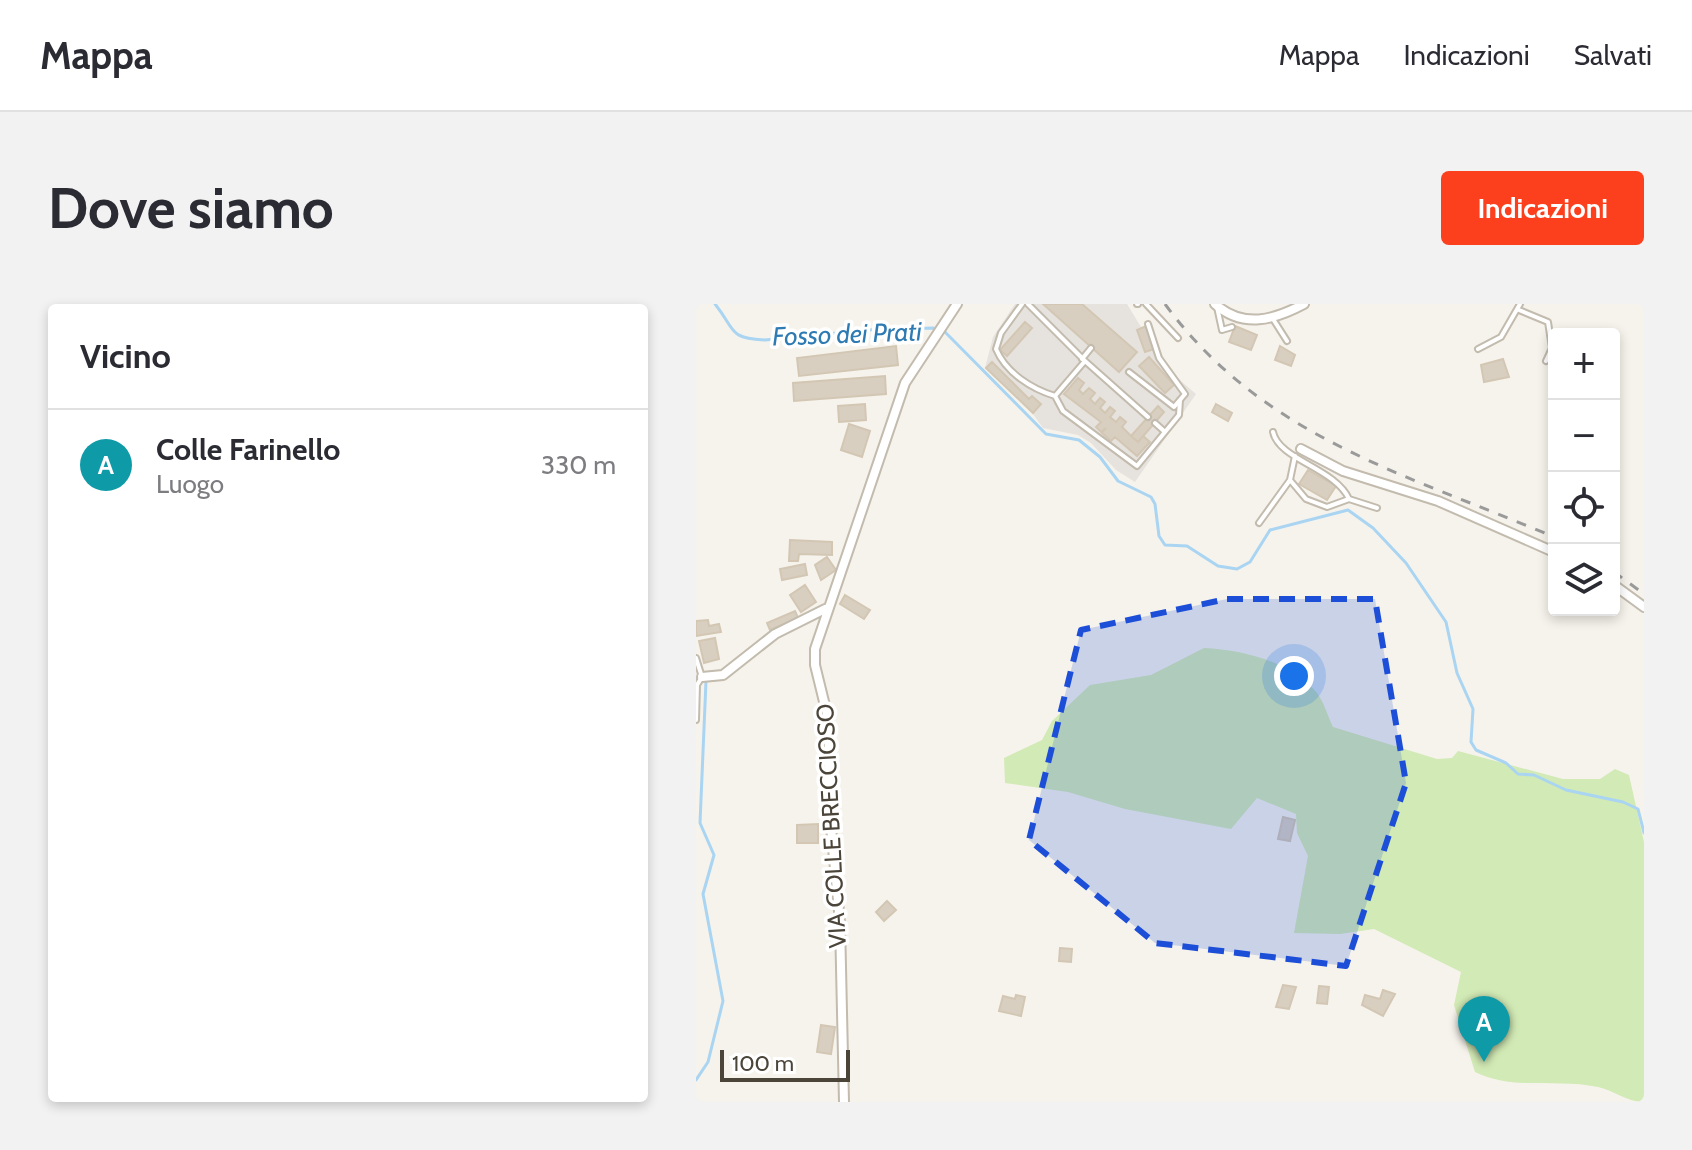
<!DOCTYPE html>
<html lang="it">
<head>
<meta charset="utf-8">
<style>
  :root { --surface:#fff; --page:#f2f2f3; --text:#2b2b33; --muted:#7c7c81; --line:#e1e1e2; --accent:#fc3f1d }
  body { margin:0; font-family:Cabin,sans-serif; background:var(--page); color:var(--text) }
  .controls { position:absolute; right:24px; top:24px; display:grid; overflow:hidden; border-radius:8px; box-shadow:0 4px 12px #0003 }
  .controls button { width:72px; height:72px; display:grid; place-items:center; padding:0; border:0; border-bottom:2px solid var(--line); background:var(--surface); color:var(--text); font:40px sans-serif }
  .scale { position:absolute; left:24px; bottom:20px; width:130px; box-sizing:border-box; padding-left:8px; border:4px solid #4b4439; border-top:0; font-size:22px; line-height:28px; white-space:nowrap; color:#4b4439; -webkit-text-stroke:6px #fff; paint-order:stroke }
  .you { position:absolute; left:598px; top:372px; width:28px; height:28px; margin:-20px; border:6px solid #fff; border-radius:50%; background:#1a73e8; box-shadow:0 0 0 12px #1a73e833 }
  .badge { display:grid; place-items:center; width:52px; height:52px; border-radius:50%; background:var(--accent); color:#fff; font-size:26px; font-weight:700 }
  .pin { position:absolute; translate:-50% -66px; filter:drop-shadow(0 2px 4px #0008) }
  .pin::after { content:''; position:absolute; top:42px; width:28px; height:24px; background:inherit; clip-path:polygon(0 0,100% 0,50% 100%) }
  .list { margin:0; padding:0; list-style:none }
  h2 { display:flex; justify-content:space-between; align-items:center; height:104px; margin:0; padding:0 32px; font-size:34px }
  h2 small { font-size:26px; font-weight:400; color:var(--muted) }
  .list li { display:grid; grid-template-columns:52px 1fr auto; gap:24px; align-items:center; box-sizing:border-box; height:112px; padding:0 32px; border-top:2px solid var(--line) }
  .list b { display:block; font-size:30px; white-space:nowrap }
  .list p { margin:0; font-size:26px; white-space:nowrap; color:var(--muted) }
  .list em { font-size:26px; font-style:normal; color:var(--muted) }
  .icon { flex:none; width:44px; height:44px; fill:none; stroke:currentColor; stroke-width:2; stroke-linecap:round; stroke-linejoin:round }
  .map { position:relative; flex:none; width:948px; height:798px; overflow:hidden; border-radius:8px }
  header { display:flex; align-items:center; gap:48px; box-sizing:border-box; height:112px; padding:0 40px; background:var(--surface); border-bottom:2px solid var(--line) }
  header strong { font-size:38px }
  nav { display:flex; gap:44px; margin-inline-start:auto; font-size:28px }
  .intro { display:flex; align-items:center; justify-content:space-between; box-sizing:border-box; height:192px; padding:0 48px }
  h1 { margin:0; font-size:56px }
  .button { padding:20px 36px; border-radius:8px; background:var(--accent); color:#fff; font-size:28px; font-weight:700 }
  main { display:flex; gap:48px; padding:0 48px }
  aside { flex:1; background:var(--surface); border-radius:8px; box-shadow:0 4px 12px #0003 }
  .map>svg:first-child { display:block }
  .industrial { fill:#e6e2dd }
  .green { fill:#d2eab5 }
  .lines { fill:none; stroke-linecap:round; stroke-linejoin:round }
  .stream { stroke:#a9d4f2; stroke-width:3 }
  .building { fill:#d8cfc1; stroke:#d3c7b4; stroke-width:2 }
  .service-casing { stroke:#c2bbae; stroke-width:8 }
  .minor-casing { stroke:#c2bbae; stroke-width:12 }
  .service { stroke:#fff; stroke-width:4 }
  .minor { stroke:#fff; stroke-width:8 }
  .rail { stroke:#9a9a9a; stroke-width:3; stroke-dasharray:10 10; stroke-linecap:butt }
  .marked { fill:#1d4ed8; fill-opacity:0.2; stroke:#1d4ed8; stroke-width:6; stroke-dasharray:16 10; stroke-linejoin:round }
  .labels { text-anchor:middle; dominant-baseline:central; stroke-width:7; stroke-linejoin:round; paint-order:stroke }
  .street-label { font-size:24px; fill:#4b4439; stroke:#fff }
  .water-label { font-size:26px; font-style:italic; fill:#2e7ab2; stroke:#fff }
</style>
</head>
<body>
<header>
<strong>Mappa</strong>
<nav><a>Mappa</a><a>Indicazioni</a><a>Salvati</a></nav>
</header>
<div class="intro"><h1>Dove siamo</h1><a class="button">Indicazioni</a></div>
<main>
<aside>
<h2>Vicino<small></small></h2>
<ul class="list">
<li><span class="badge" style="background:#0f9aa8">A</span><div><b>Colle Farinello</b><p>Luogo</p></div><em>330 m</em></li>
</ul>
</aside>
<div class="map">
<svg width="948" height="798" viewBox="0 0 948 798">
  <rect width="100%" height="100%" fill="#f6f3ec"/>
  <path class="industrial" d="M319,0H431L445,23L449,22L460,47L478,71L500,90L439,178L420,166L395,139L382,131L347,124L337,110L289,64L297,33Z"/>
  <path class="green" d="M508,344C547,346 594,357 621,389C628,398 632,413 637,423L741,455L756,454L762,447L867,475H904L919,465L933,471L948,538V798C931,798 919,787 902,783C861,774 817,787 779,768L758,701L765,668L678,625L644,630L598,629L612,552L601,529L600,510L561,494L535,525L429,505L372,488L309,479L308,454L346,436L356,417L394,381L455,371Z"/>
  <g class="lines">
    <path class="stream" d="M19,0C40,26 31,34 69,36L172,26L237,24L249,28L350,130L383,136L404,153L422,177L455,193L459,200L463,232L469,241L491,242L522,262L541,265L554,258L574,226L652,206L677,224L710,259L750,318L761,369L777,405L775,438L780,446L810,459L822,470L838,471L870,486L927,498L942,505L948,529
      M0,776L12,758L27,697L7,590L18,551L4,519L10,377"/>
  </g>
  <path class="building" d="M347,0H386L441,48L423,68Z
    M329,18L336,24L311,52L304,46Z
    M450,22L458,45L449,48L441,26Z
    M539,22L561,31L555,46L533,38Z
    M200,42L202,61L103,72L101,54Z
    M584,42L599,51L595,62L579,56Z
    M453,53L478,81L469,89L443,62Z
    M807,55L813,73L788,78L785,61Z
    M296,58L333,95L336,92L345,100L337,109L290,64Z
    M189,72L190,90L98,97L97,79Z
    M382,74L388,79L383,86L387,90L393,84L399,89L394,95L399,100L404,94L409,98L404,104L409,109L414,103L419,107L414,113L420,118L424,113L430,118L426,123L435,132L442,138L447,132L454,138L441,152L419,133L415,137L406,129L410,124L405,128L400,123L405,118L368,90Z
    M169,100L170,116L143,118L142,102Z
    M520,100L536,109L532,117L516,108Z
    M462,102L468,108L442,138L435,132Z
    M153,120L174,127L166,153L145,146Z
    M612,166L640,182L631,196L603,180Z
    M94,236L136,238V251L103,250L102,257H93Z
    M131,253L140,266L125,276L119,261Z
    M109,260L111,271L86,276L84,265Z
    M109,281L120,298L105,308L94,291Z
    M149,291L174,306L168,315L144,300Z
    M99,307L102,314L74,326L71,319Z
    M12,316L13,322L23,320L25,328L0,332V317Z
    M19,334L23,355L8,359L3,337Z
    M587,513L599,516L594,537L582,535Z
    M122,520V539H101V521Z
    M191,597L200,606L188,617L180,608Z
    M364,644L376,645L375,658L363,657Z
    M587,681L600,683L593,705L580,703Z
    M623,682L633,683L631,700L621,699Z
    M687,686L699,690L687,712L666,701L669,691L684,695Z
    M320,691L329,693L325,712L303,707L307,692L319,695Z
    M125,721L139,723L135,750L121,748Z"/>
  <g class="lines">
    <defs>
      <path id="service" d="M326,0L305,29L300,45C310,69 336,85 359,92L367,107L441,162L483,111L484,96
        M332,0L389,57L359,92
        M441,0H442
        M450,0L482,34
        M521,3L526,26L536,23
        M823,6L852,18L856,44L850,57
        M577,15L591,37
        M782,45L805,33L824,0
        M386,55L395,44
        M389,57L452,113
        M433,68L478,103L489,90L463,54L452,20
        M459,119L469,128
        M577,128C583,156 639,164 653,195L631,203L610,195L594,176
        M653,195L681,204
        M563,219L594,176L599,152
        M0,354L6,373L1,381L0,416"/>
      <path id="minor" d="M519,0C547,25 578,16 608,0
        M605,145L647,167L742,197L858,248
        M918,281L948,303
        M6,373L27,371L79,330L129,305
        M148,798L144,618L132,491L133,418L119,361V345L209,79L261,0"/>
    </defs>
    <use href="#service" class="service-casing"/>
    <use href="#minor" class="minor-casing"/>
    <use href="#service" class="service"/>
    <use href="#minor" class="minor"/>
    <path class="rail" d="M469,0C567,134 713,171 858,233
      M918,268L948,290"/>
  </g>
  <path class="marked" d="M531,295H679L710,479L650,662L459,639L333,536L385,326Z"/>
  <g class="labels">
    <g class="street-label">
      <text transform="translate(135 522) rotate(-93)">VIA COLLE BRECCIOSO</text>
    </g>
    <g class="water-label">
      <text transform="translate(151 30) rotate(-2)">Fosso dei Prati</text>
    </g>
  </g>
</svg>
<div class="controls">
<button>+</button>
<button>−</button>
<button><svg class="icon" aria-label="locate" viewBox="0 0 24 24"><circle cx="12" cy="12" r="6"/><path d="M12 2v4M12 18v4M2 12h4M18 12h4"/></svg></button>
<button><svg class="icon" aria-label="layers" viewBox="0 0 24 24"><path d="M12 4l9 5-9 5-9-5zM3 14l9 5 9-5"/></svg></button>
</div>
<div class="scale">100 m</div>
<div class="you"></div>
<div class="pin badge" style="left:788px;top:758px;background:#0f9aa8">A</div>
</div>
</main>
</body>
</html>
